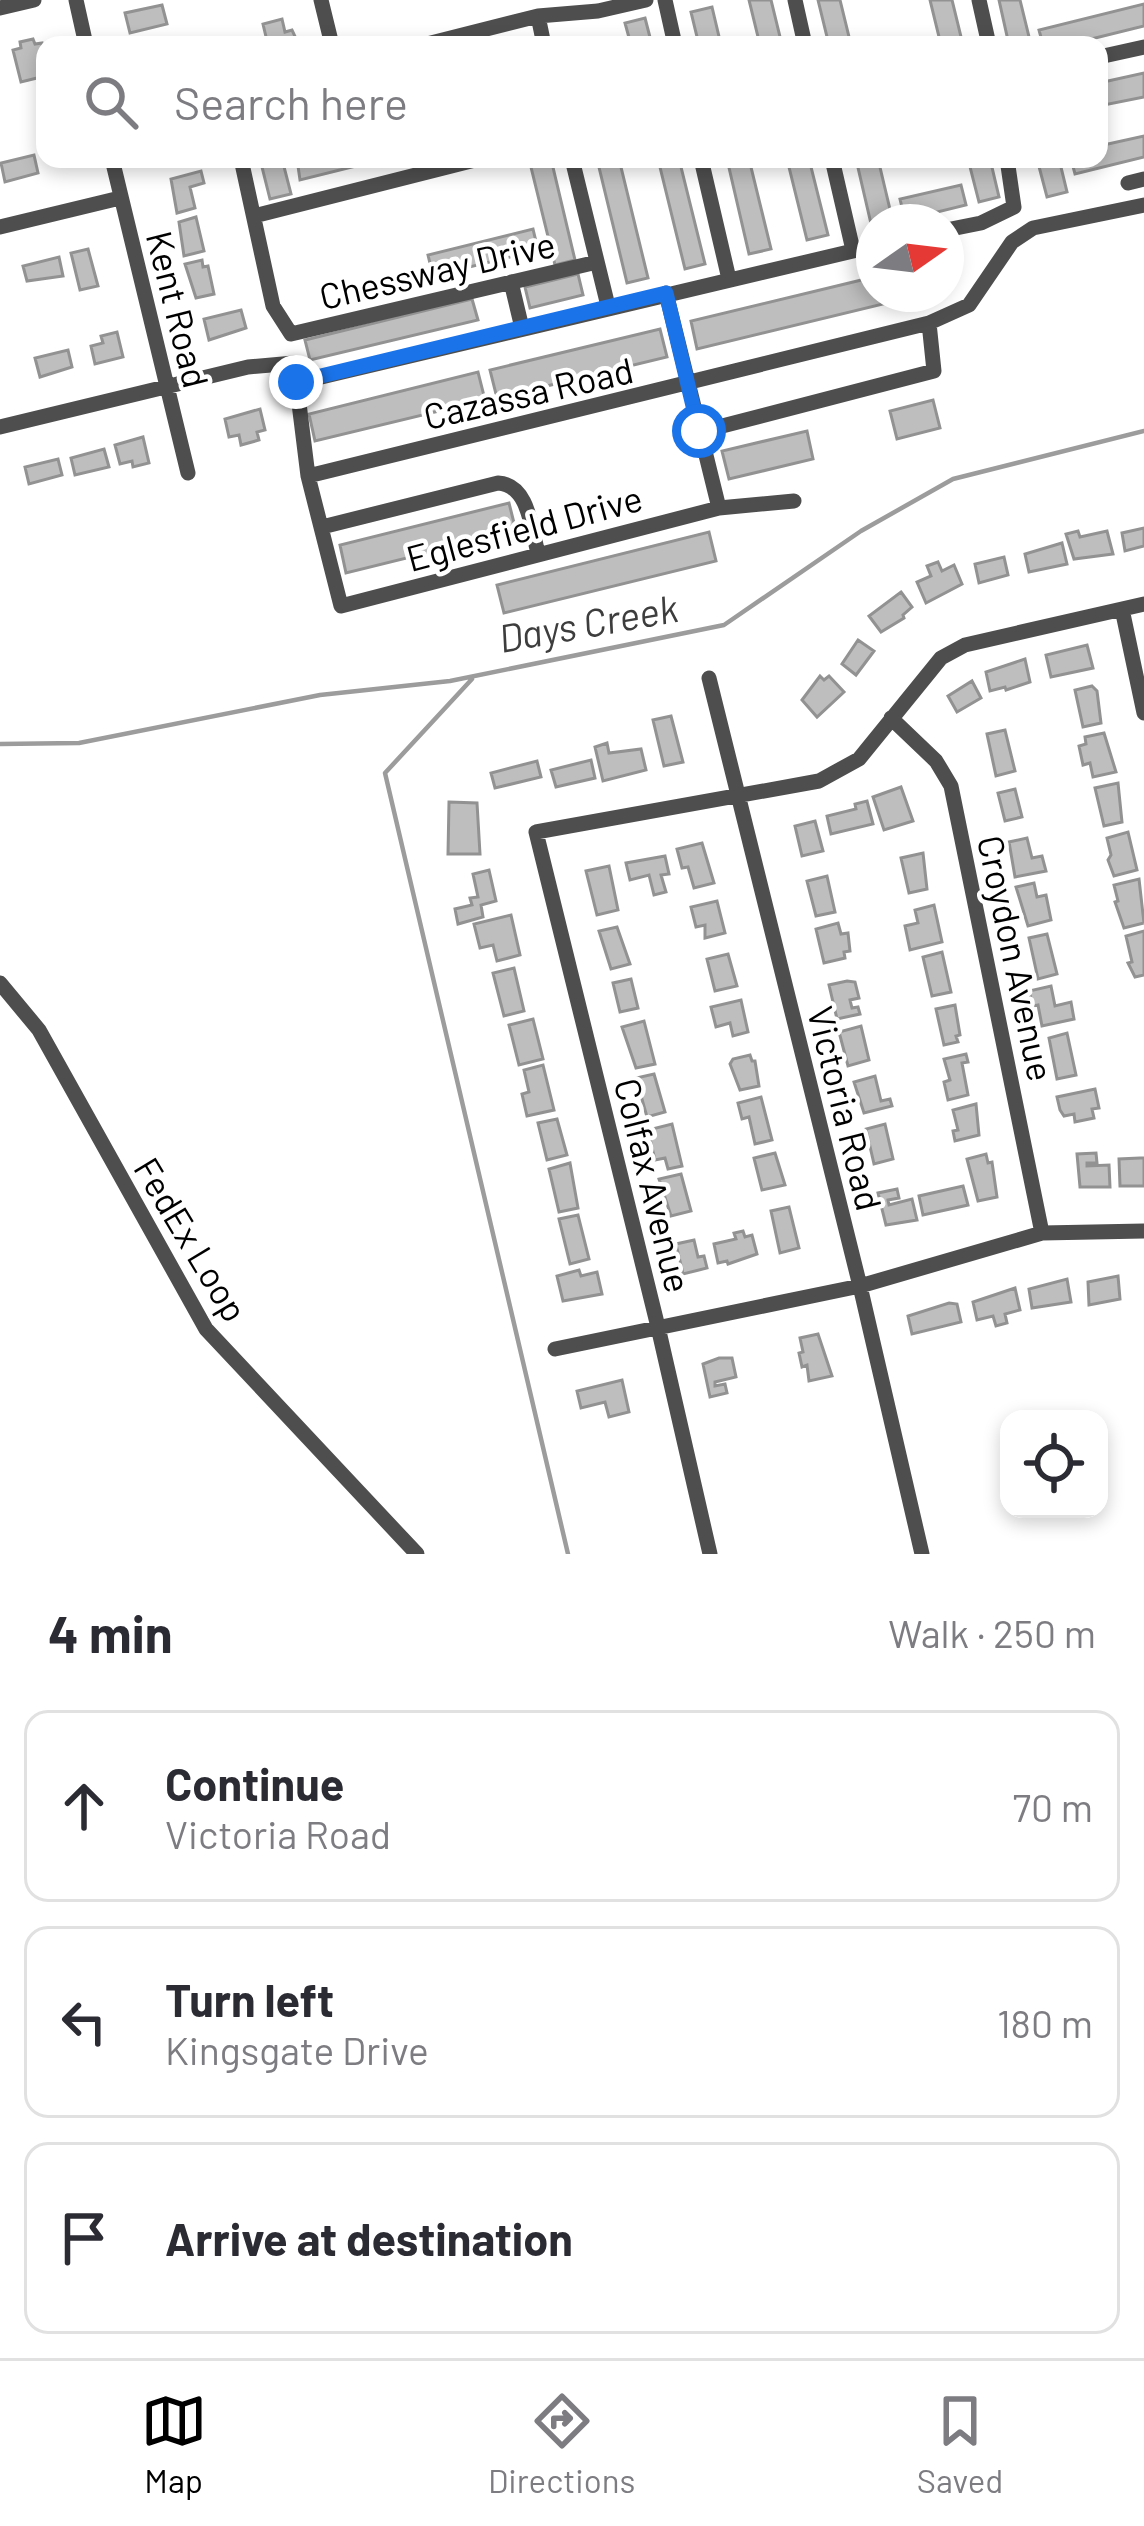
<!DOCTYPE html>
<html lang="en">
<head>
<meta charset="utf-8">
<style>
  :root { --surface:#fff; --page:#f2f2f3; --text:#2b2b33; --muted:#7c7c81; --line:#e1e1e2; --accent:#000 }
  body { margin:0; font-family:Barlow,sans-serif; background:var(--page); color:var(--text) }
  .controls { position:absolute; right:36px; bottom:36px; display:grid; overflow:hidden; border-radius:24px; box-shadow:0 6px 18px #0003 }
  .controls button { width:108px; height:108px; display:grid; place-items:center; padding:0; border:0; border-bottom:3px solid var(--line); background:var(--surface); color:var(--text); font:60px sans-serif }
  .compass { position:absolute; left:856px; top:204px; width:108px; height:108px; border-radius:50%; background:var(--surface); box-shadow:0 6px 18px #0003; rotate:76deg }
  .stop { position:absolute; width:36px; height:36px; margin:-27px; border:9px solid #1a73e8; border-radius:50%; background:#fff }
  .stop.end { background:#1a73e8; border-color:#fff; box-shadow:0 3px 12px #0008 }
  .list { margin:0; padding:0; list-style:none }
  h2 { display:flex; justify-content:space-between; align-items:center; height:156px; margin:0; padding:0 48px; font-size:51px }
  h2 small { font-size:39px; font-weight:400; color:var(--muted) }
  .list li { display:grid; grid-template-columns:78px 1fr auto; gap:36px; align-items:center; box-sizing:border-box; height:192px; margin:0 24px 24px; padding:0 24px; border:3px solid var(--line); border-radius:24px }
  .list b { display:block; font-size:45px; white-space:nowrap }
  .list p { margin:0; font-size:39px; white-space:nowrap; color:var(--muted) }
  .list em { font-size:39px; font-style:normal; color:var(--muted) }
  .icon { flex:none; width:66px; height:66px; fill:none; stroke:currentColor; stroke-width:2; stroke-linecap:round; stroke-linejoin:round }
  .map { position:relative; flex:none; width:1144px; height:1554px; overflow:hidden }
  .search { position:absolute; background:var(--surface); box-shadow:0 6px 18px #0003; left:36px; right:36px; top:36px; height:132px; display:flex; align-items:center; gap:30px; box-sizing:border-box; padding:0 42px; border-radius:24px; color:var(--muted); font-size:45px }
  .sheet { height:804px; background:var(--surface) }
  nav { display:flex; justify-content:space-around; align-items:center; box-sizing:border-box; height:168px; border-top:3px solid var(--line); background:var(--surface); font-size:33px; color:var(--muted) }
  nav a { display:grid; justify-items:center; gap:6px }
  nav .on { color:var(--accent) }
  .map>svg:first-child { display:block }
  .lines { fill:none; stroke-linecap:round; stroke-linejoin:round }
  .stream { stroke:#9c9c9c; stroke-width:4.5 }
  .building { fill:#bebebe; stroke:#929292; stroke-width:3 }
  .minor { stroke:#4e4e4e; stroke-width:15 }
  .route { stroke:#1a73e8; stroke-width:15 }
  .labels { text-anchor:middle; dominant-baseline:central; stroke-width:9; stroke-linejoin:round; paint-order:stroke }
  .street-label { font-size:36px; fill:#000; stroke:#fff }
  .water-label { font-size:39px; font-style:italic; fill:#3d3d3d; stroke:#fff }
</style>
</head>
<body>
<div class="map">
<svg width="1144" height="1554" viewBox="0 0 1144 1554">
  <rect width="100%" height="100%" fill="#fff"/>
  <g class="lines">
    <path class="stream" d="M472,679L385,773L568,1554
      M0,744L79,743L320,695L450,681L724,625L861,531L953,479L1144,431"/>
  </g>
  <path class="building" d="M749,0H771L782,45H760Z
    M818,0H840L851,45H829Z
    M930,0H952L963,45H941Z
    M999,0H1020L1031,45H1009Z
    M1144,4V26L1067,45H1043L1039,30Z
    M162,5L167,24L130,33L125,13Z
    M712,7L721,45H699L691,12Z
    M645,18L652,45H631L625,23Z
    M282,19L285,32L292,30L299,45H263L267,41L263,24Z
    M33,39L35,44L42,43L45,76L21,82L13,50L21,48L20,42Z
    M1144,73V97L1099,106V83Z
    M1144,136V157L1075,174L1071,159H1099V146Z
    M34,155L38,173L5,182L1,163Z
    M260,159H282L291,194L270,199Z
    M297,159H384L300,180Z
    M529,159H551L575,260L555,265Z
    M597,159H619L648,278L627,283Z
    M658,159H679L705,264L685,269Z
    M727,159H749L771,249L749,254Z
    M787,159H809L828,235L807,240Z
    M856,159H878L893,222H874L872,228Z
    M968,159H990L999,197L979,202Z
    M1037,159H1059L1067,192L1047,197Z
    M201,171L204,183L190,187L195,208L177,213L171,179Z
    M961,185L966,205L905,220L900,199Z
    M196,217L204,251L184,256L179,222Z
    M533,229L538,250L433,276L428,255Z
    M88,249L98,286L80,290L71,253Z
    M59,257L63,276L27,281L23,266Z
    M202,260L203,267L208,266L214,294L196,298L185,264Z
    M578,274L583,295L530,308L525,287Z
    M874,277V294H907L908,298L697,349L691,321Z
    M472,299L478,320L310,360L305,340Z
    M241,310L246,328L209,340L204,319Z
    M660,329L667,357L497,398L490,370Z
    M117,332L123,357L95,364L91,346L103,343L101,336Z
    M68,350L72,367L40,377L35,358Z
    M478,372L485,400L315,441L309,414Z
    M933,400L940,428L897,439L890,411Z
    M260,409L265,430L257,432L259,440L241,445L239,435L229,437L225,419Z
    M807,431L813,459L729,479L722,451Z
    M143,437L149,463L133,467L132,461L120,464L115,445Z
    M104,449L109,467L75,475L71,458Z
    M58,459L62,475L29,484L25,467Z
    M509,503L516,531L346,573L340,545Z
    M1144,528V546L1125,551L1122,533Z
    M1078,531L1080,537L1107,531L1113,554L1074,559L1066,534Z
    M709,532L716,561L504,613L497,585Z
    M1062,543L1067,564L1029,572L1025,554Z
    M1004,557L1008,575L979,583L975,564Z
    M938,562L942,571L954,565L962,584L926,603L917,582L931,576L927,566Z
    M901,592L912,607L903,615L904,618L881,632L869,616Z
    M858,640L874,651L856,675L842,664Z
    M1087,645L1093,668L1051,677L1046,655Z
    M1025,659L1030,682L1006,690L1005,687L990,691L986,672Z
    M820,676L824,680L829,676L844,692L817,717L802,700Z
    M972,681L981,698L957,712L948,696Z
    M1092,686L1097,691L1101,723L1083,727L1075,690Z
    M671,716L683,762L664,766L653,720Z
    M1005,730L1015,771L996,776L987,734Z
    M1104,733L1116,772L1093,777L1090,763L1083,765L1079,746L1086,744L1085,737Z
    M607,743L609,753L641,749L646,770L603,781L595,747Z
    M591,760L595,778L556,787L551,770Z
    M537,761L541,777L495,788L491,773Z
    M1118,783L1122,822L1104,826L1095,788Z
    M901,787L913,821L884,830L873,797Z
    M1015,789L1022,817L1005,821L998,793Z
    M867,801L873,824L831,834L827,816L856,809L855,804Z
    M449,802L477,803L480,854H448Z
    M815,821L823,851L802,856L795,826Z
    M1128,832L1137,870L1114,876L1108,860L1111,855L1107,838Z
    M1027,838L1032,858L1042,856L1046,871L1015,877L1009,842Z
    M702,843L714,883L694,888L688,867L682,868L677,849Z
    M923,853L927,889L909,893L901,858Z
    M665,856L669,874L661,875L666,892L654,895L649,875L630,880L626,863Z
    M609,866L618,910L597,915L586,871Z
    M489,870L496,901L481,905L483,917L458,924L455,909L472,905L470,898L478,897L473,874Z
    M827,876L835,912L816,916L807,881Z
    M1139,879L1144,923L1124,928L1115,902L1118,901L1114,885Z
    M1034,883L1037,897L1046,895L1051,920L1028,926L1016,887Z
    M717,901L725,933L705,938V925L696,927L691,907Z
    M934,905L942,942L910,950L905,926L918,923L915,910Z
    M511,915L520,955L497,961L493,945L480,948L474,924Z
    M838,923L841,934L848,933L850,951L844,952L845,958L824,963L816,929Z
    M617,927L630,964L611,969L599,931Z
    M1144,931V975L1135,977L1128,963L1132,962L1126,936Z
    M1047,934L1057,974L1038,979L1029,938Z
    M942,952L951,992L932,996L923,957Z
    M728,954L737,986L715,991L707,959Z
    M514,968L524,1011L504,1016L493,973Z
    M631,979L638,1008L620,1012L613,983Z
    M847,981L855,982L859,998L850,1000L852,1008L858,1007L860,1014L837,1019L829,985Z
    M1051,986L1055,1006L1071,1002L1074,1019L1042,1026L1038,1005L1033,1006L1029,991Z
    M741,1000L748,1032L733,1036L730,1023L716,1027L711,1007Z
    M955,1005L960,1035L956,1036L958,1042L944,1045L936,1009Z
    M533,1019L543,1059L519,1065L509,1025Z
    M644,1021L655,1064L636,1068L622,1027Z
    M861,1026L869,1060L848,1066L839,1032Z
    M1067,1033L1076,1075L1057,1079L1049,1038Z
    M966,1054L968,1062L962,1063L968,1095L948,1100L944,1082L950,1080L944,1059Z
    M750,1055L752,1061H755L759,1086L740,1090L730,1064L733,1059Z
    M543,1065L554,1110L527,1116L522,1094L529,1092L524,1070Z
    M654,1074L665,1112L647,1117L636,1078Z
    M875,1076L881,1101L890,1099L892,1106L864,1113L854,1082Z
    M1095,1089L1099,1108L1092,1109L1094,1118L1075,1122L1074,1114L1064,1116L1060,1110L1057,1097Z
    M761,1097L772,1140L755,1144L749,1117L742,1119L738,1103Z
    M976,1104L979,1135L955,1141L953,1131L958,1130L953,1110Z
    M557,1119L567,1155L547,1160L538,1123Z
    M672,1124L682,1166L668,1169L665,1158L655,1160L648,1130Z
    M885,1124L893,1159L874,1164L866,1129Z
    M775,1153L785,1185L762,1190L754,1158Z
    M1096,1153L1097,1163H1087V1166L1109,1165L1110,1187H1080L1077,1154Z
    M986,1154L988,1163L992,1162L997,1197L978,1201L967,1159Z
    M1140,1158H1144V1186H1120L1119,1159Z
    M570,1163L578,1208L559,1212L549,1169Z
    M681,1174L691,1211L671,1216L659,1179Z
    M963,1186L968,1205L923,1215L919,1196Z
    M897,1189L899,1198L888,1200L889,1205L912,1199L917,1220L886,1225L878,1193Z
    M789,1207L799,1248L780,1253L771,1211Z
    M578,1215L589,1259L570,1264L559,1219Z
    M743,1231L745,1237L752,1235L757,1254L728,1264L727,1261L718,1263L714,1244L736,1239L734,1233Z
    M694,1240L698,1257L704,1256L707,1268L683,1274L676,1244Z
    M579,1270L581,1276L597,1272L602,1294L563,1301L557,1276Z
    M1118,1276L1120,1299L1089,1305L1088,1282Z
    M1067,1279L1071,1302L1032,1308L1029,1289Z
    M1015,1288L1020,1310L1005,1314L1007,1323L996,1326L993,1316L977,1320L973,1302Z
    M949,1303L957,1304L961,1322L912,1334L908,1316Z
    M818,1334L832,1376L809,1381L807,1365L802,1367L799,1353L803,1352L800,1338Z
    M719,1358H732L736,1377L715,1382V1386L725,1384L727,1393L710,1397L703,1364Z
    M622,1380L629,1412L609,1417L605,1402L581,1408L577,1391Z"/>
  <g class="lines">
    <path class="minor" d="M76,0L86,45
      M321,0L332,45
      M665,0L675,45
      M795,0L805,45
      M979,0L989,45
      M0,8L34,0
      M538,16L544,45
      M423,45L538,16L598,11L646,0
      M1099,57L1144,47
      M112,159L188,473
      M241,159L273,306L291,334L597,262
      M572,159L608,306
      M701,159L729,279
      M832,159L853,250
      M1128,183L1144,179
      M254,216L479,159
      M0,227L120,198
      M946,230L981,223L1014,207L1007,159
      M511,282L522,328
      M666,293L719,508
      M296,383L874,246
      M0,427L248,367L294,363L308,476L341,606L719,508L794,501
      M699,432L934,371L929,323
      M308,476L929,323L969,305L1012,242L1033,228L1144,205
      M322,527L498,483C529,485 531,528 538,553
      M1122,609L1144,713
      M709,678L860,1286L922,1554
      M891,718L936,761L951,786L1042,1233
      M0,983L39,1030L206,1329L417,1554
      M555,1349L860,1286L1042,1233L1144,1231
      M710,1554L658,1327L536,832L819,781L859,759L941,658L965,645L1144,604"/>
  </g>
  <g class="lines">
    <path class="route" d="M296,382L666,293L699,431"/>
  </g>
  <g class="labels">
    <g class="street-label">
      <text transform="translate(437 269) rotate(-13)">Chessway Drive</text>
      <text transform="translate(179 309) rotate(76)">Kent Road</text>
      <text transform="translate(528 392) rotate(-13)">Cazassa Road</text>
      <text transform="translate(524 527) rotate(-15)">Eglesfield Drive</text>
      <text transform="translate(1017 958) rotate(78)">Croydon Avenue</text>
      <text transform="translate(846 1108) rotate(76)">Victoria Road</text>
      <text transform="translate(654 1185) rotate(76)">Colfax Avenue</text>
      <text transform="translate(192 1239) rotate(59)">FedEx Loop</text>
    </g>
    <g class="water-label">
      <text transform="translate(588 622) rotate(-10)">Days Creek</text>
    </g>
  </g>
</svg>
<div class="controls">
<button><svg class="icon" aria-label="locate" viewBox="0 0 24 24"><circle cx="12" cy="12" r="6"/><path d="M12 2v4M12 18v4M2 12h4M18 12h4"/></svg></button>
</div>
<svg class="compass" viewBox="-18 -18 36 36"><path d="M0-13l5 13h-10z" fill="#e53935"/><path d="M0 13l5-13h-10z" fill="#7c7c81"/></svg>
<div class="stop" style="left:699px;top:431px"></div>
<div class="stop end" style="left:296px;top:382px"></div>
<div class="search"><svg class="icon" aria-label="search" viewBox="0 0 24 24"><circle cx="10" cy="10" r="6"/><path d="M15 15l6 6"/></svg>Search here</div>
</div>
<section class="sheet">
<h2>4 min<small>Walk · 250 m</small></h2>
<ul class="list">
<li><svg class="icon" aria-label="ahead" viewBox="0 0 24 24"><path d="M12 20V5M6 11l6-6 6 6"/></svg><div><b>Continue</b><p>Victoria Road</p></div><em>70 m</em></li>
<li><svg class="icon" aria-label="left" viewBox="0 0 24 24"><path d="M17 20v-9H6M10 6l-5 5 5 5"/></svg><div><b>Turn left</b><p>Kingsgate Drive</p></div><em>180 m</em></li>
<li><svg class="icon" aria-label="arrive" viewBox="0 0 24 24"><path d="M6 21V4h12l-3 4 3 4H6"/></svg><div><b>Arrive at destination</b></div></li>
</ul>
</section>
<nav>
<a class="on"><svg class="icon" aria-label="map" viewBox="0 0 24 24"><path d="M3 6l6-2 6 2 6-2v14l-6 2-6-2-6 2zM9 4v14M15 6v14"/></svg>Map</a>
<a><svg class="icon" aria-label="directions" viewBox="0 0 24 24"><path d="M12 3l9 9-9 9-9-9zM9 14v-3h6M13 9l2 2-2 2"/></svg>Directions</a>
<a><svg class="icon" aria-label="saved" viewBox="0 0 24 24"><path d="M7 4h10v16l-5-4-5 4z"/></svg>Saved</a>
</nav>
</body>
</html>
